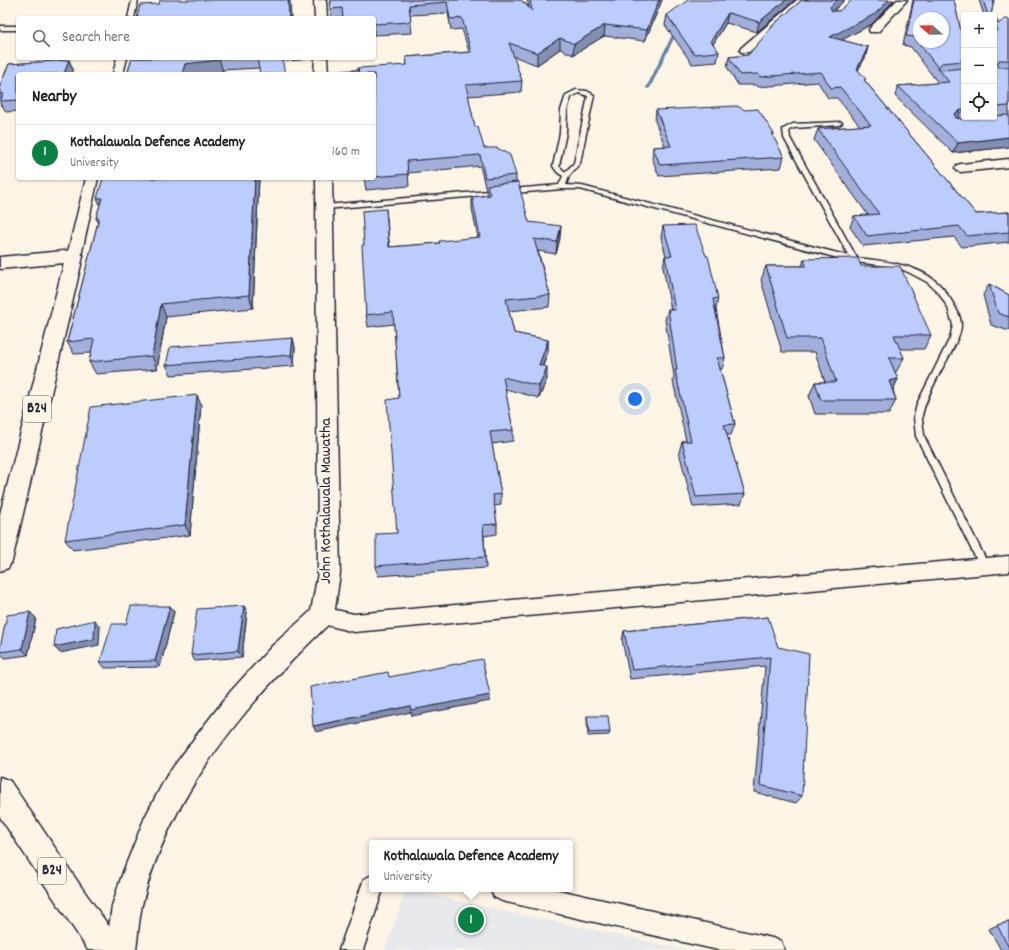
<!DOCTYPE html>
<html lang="en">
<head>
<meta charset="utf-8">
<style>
  :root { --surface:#fff; --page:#f2f2f2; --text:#222; --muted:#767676; --line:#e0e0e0; --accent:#0b8043 }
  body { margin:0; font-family:Dekko,sans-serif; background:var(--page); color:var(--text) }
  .controls { position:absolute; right:12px; top:12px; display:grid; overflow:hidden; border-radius:4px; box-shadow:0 1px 3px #0004 }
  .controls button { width:36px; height:36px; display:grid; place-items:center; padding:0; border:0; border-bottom:1px solid var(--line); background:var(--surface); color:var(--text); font:20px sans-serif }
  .compass { position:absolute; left:913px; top:12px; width:36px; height:36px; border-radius:50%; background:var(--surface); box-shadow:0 1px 3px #0004; rotate:290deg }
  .you { position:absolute; left:635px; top:399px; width:14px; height:14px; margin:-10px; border:3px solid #fff; border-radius:50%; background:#1a73e8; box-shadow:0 0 0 6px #1a73e833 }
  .badge { display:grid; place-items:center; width:26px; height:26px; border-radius:50%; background:var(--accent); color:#fff; font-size:13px; font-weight:700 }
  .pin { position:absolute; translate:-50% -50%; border:2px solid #fff; box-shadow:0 1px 4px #0006 }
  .popup { position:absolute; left:369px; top:840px; width:204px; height:52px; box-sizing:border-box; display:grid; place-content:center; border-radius:4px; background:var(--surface); filter:drop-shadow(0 1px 3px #0005); font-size:13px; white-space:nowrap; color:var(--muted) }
  .popup b { font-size:15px; color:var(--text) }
  .popup::after { content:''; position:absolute; left:50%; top:100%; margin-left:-8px; border:8px solid transparent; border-top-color:var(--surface) }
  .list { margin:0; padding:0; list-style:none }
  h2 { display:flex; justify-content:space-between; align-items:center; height:52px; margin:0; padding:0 16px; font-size:17px }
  h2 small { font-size:13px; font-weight:400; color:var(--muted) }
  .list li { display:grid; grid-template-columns:26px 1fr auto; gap:12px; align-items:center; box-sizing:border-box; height:56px; padding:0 16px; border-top:1px solid var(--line) }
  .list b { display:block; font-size:15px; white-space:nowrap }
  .list p { margin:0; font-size:13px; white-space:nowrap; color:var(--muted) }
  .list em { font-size:13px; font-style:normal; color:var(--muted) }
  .icon { flex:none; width:22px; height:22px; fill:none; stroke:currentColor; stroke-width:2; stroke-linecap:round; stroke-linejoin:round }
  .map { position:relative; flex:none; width:1009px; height:950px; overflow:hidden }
  .search { position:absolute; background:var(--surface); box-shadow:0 1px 3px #0004; left:16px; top:16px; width:360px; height:44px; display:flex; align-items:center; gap:10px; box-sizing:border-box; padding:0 14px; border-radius:4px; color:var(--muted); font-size:15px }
  .panel { position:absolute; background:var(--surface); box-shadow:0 1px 3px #0004; left:16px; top:72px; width:360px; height:108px; border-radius:4px }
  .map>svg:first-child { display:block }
  .built { fill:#e8e9ec }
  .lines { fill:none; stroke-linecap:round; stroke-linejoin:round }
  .stream { fill:#6684a8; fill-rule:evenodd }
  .service-casing { stroke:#22223b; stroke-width:3 }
  .minor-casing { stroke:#22223b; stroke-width:3 }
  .tertiary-casing { stroke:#22223b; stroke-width:3 }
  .primary-casing { stroke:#22223b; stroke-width:3 }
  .service { fill:#fcf5e5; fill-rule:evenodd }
  .minor { fill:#fcf5e5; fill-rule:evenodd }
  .tertiary { fill:#fcf5e5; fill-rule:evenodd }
  .primary { fill:#fcf5e5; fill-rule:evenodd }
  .wall { fill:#a1afda; stroke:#22223b }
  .shaded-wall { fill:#838fb1; stroke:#22223b }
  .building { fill:#bbccfd; stroke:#22223b; fill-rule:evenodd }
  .labels { text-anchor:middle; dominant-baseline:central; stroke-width:3.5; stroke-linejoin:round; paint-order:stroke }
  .shield { fill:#fcf5e5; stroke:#63616e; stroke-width:1 }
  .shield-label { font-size:15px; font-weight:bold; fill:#22223b }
  .street-label { font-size:16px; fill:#22223b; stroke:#fcf5e5 }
</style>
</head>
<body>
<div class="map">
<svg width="1009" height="950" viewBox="0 0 1009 950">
  <rect width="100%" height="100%" fill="#fcf5e5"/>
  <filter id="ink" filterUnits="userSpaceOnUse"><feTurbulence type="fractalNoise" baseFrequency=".025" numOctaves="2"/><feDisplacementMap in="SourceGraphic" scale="8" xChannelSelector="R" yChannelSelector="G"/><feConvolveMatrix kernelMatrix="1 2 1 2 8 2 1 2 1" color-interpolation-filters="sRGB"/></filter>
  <g filter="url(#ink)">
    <path class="built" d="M406,890L688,950H385Z"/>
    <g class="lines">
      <path class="stream" d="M675,29L678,30L650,88L647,89L646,88Z"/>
      <defs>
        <path id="service" d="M132,0H138L134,18H128Z
          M0,26H18V30H0Z
          M369,70L372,72L371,73L335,74L338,72Z
          M576,90L587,91L594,95L580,163L569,176L566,185L582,186L849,256L784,138L783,129L793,124L841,122L842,123L839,125L794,128L789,130L790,138L857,258C891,262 930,265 949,297C954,305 961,315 961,325C961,334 955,343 952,351C943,367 923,401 922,418C922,424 924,430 924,436L989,566L987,569L984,570L981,569L916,436L914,417L917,404L950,338L953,325L948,308L939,293L927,282L912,274L897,267L855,262L838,258L580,189H562L325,209L322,207L325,205L559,185L563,176L557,172L553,166L560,133L561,110L566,95ZM579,93L588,96L574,163L565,172L559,166L566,133L567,110L571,97Z"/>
        <path id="minor" d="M797,0H808L749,52H741L740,50L741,48Z
          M897,0H907L878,32H870L869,30L870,28Z
          M117,58H127L123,74H113Z
          M1009,159V167L961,172L957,171L955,168L957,165L961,164Z
          M86,178H98L81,256L79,259L74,260L69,259L67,256Z
          M1009,556V572L354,632L315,622L312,616L315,610L322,607L354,614Z
          M372,875V889H383L363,950H339L364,879Z
          M490,889H554L772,938L781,941L784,950H718L502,901L494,897Z"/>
        <path id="tertiary" d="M314,0H326L327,18H315Z
          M315,58H327L328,74H314Z
          M316,178H332L340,573L334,616L330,623C249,700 169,793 142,905C139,919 138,935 136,950H106L112,906L123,872L145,817L166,777L196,736L231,691L272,646L311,611L318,573Z"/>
        <path id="primary" d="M74,250L80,252L83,256L12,561L8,568L0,571V514L64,263L0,269V257Z
          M0,777L10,781L82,888L118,939L123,950H88L0,817Z"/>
      </defs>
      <use href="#service" class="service-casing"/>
      <use href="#minor" class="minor-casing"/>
      <use href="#tertiary" class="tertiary-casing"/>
      <use href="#primary" class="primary-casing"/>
      <use href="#service" class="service"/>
      <use href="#minor" class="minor"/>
      <use href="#tertiary" class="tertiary"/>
      <use href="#primary" class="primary"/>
    </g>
    <path class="wall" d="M331,0H521L529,7L527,0H662L645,41L604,36L573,55L560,49L537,65L513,56L522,81L521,92L468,96L475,127L484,148L516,175V182L529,222L560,238L556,254L538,251L550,295L549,307L509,311L514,333L548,340V352L543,366L547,379L539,398L505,389L513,430V441L492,444L501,494V505L494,506L497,524V534L484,536L486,568L378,576L376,566L397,533L399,398L394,324L368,327L366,315L364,245L386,209L389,247L439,243L478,237L472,209V197L487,195V190H486L480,166L408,173L409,186L366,190L364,178H374V74L407,65L406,57L469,52L462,29L451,30L448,13L410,15L412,33L374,35V18H332L330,9Z
      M795,0L757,32L726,23L713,44L719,52L717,62L692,64L665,25L667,15Z
      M802,0H845L833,11H839L894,1L872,24L841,40L868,47L865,58L858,70L865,81L976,214L1009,212V242L962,247L954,237L863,246L850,227L854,216L868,215L814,140L818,129L860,126L837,98H828L818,82L758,87L756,85H738L727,67L729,57L748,55L771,29L772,26Z
      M913,0H954L961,32H964V117H994V20L998,24L1009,19V147L953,153L895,96L898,86L938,83L911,47L903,45Z
      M979,0H994L991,15H984Z
      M132,58H302V60L282,61L259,68L222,70L223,72Z
      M69,60L73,70L72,74H18V111L6,112L2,105L1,106L0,103V85L9,64Z
      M656,110L774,134L773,137L784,157L781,168L659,176L652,158L653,147L665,146L655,121Z
      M259,178L253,308L166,317L157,369L96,374L89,362L91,353L74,354L67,342L98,222L96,218L100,205L97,198Z
      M663,226L718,298L716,309L725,358L722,369H720L735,424L731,435H727L745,494L741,504L693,507L679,452L682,441H686L673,381L674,376L665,320L668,309L671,310L663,267L665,256H666L661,237Z
      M804,259L861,266L931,335L924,349H900L904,358L896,372H895L898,379L893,390L896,400L889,414H815L809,396L815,382H825L815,352H782L761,280L766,266H802Z
      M989,284L1009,295V331L991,325L983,295Z
      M293,338L295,348L294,366L171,375L166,365Z
      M201,405L190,535L73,550L65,540Z
      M170,606L174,612L160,667L105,668L100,662L126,624Z
      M244,606L247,612L242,657L195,661L191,655Z
      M768,617L802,796L796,803L754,792L765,666L630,679L622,640L624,631Z
      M36,618L28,655L5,658L0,653V648Z
      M587,716L610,732L609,735L588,736L587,719Z
      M1009,922V950H1001L989,929L997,925Z"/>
    <path class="shaded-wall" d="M288,0H290L291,18H289Z
      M659,0H662L645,41L647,30Z
      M786,0H795L757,32L759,22Z
      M837,0H845L827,17L830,7Z
      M889,0H894L872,24L827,48L830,37Z
      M728,13L726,23L709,51L711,41Z
      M605,25L604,36L573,55L574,44Z
      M560,38V49L537,65V53Z
      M868,47L865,58L853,79L857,69Z
      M219,58L223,72L207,74H182L185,64Z
      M69,60L73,70L72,74H64Z
      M961,110L957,121L954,114Z
      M1009,137V147L953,153L958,143Z
      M255,178H259L253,308L249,295Z
      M386,209L387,221L391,259L389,247Z
      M561,226L560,238L556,254L557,242Z
      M161,304L166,317L157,369L152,356Z
      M293,338L295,348L294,366L291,355Z
      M548,340V352L538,377L539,365Z
      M547,367V379L539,398V386Z
      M898,379L891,394L889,381Z
      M197,395L201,405L190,535L185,525Z
      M170,606L174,612L160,667L155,661Z
      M244,606L247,612L242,657L238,651Z
      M30,612L36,618L28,655L22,649Z
      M95,620L100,627L99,645L60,653L54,647Z
      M490,695V701L412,716L411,712L316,732L313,726L410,706Z"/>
    <path class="building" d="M160,0H288L289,18H137L140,5L159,4Z
      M331,0H521L532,11L530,0H659L647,30L605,25L574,44L560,38L537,53L509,43L522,81L466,85L475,127H478L484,148H497L510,155L516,175L485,178L480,155L407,161L408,174L374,177V74H359L358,68L407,65L406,57L471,52L462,18L450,19L447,2L409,5L411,22L374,24V18H343L342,8L330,9Z
      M688,0H786L759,22L728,13L711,41L719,52L694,54L667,15Z
      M802,0H837L830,7L832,11H839L852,0H889L875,14L830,37L868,47L857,69L866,79L864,80L976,214L1009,212V232L967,236L959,226L867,236L854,216L879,214L818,129L871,125L840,87L831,88L821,72L760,77L758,74L740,75L729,57L748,55L773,26H772Z
      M914,0H954L961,32H964V61L942,63L938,67L942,70L964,68V110H961L954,114L956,118L962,119L986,117H994V116L1009,115V137L958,143L898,86L949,82L914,37L906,36ZM919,18H943V42H919Z
      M983,0H994L991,15H988Z
      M1005,19H1009V60H999L997,65L999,67H1009V106L994,107V31H998L994,20H997L998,24Z
      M132,58H225H219V60L185,64L182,74H127Z
      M257,58H282L285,74H260Z
      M69,60L64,74H18V100L0,101L4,94H0V85L9,64Z
      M737,106L745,110L758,109L774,134H772L784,157L660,165L653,147L671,146L656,110Z
      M103,178H255L249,295L161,304L152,356L89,362L94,339L67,342L99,218H96L102,198H97Z
      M518,182L529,222L561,226L557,242L534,239L550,295L506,299L514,333L548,340L539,365L547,367L539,386L503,377L513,430L490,432L501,494L493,495L497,524L483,525L485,557L376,566V534L397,533L387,400L399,398L393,312L366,315L362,245H364L362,211L386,209L389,247L440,243L439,241L480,237L472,197L490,195L487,185Z
      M695,225L706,256H708L718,298L713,299L725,358H717L735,424L724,425L745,494L696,497L682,441H691L675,370H677L668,309L675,310L665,256H672L663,226Z
      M858,258L861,266H900L931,335H894L904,358H889L898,379L889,381L896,400H821L815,382H836L821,338H787L766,266H806L804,259Z
      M989,284L1009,295V317L998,313Z
      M293,338L291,355L166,365L170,347Z
      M197,395L185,525L65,540L91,407Z
      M131,606H170L155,661L100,662L112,624H126Z
      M244,606L238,651L191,655L197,609Z
      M30,612L22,649L0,652V648L7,615Z
      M768,617L778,647L809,654L802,796L760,785L770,657L632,670L624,631Z
      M95,620L94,639L54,647L56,629Z
      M482,659L490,695L411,710L410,706L313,726L310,687L388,672L389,677Z
      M587,716H608L610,732L589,733Z
      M1009,922V948L997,925Z"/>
  </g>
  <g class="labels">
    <g class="shield">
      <rect x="23" y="396" width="28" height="26" rx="3"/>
      <rect x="38" y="858" width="28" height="26" rx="3"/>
    </g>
    <g class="shield-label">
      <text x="37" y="409">B24</text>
      <text x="52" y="871">B24</text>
    </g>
    <g class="street-label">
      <text transform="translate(326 501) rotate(-90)">John Kothalawala Mawatha</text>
    </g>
  </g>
</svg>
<div class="controls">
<button>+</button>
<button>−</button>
<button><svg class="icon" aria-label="locate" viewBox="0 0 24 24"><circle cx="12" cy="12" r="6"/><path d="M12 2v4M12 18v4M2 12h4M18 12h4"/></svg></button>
</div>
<svg class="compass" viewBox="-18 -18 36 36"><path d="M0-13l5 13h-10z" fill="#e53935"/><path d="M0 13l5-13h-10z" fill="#767676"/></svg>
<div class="you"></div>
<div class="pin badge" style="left:471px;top:920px">1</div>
<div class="popup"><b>Kothalawala Defence Academy</b>University</div>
<div class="search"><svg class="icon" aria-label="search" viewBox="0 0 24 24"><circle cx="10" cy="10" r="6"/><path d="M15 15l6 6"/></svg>Search here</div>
<section class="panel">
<h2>Nearby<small></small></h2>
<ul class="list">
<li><span class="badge">1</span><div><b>Kothalawala Defence Academy</b><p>University</p></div><em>160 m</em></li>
</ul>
</section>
</div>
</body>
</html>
